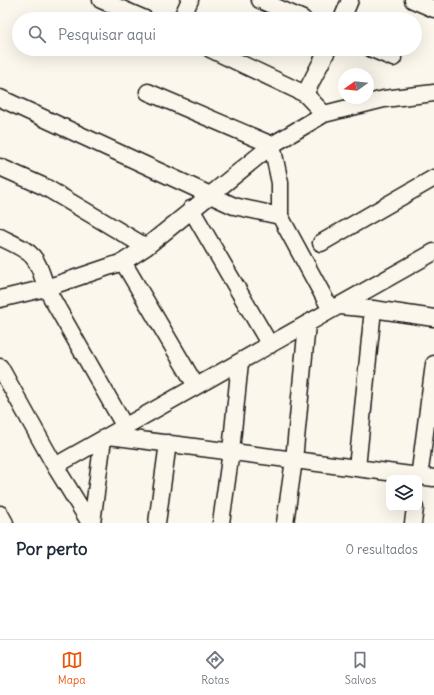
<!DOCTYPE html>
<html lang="pt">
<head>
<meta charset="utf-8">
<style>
  :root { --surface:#fff; --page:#f6f6f7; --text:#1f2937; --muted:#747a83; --line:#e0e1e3; --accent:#ea580c }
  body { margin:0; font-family:Delius,sans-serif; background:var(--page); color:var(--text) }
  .controls { position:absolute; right:12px; bottom:12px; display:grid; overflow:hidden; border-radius:8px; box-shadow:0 4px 16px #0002 }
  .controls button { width:36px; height:36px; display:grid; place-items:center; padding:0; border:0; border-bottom:1px solid var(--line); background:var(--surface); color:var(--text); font:20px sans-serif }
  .compass { position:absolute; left:338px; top:68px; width:36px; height:36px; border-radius:50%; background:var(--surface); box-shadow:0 4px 16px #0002; rotate:255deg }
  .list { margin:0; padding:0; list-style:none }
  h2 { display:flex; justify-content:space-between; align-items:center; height:52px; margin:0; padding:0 16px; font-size:17px }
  h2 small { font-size:13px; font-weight:400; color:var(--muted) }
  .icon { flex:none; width:22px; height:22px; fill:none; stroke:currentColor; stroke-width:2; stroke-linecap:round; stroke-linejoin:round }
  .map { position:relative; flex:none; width:434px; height:523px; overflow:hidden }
  .search { position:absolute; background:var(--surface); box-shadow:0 4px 16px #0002; left:12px; right:12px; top:12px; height:44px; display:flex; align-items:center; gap:10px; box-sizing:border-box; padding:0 14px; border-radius:22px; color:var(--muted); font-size:15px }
  .sheet { height:116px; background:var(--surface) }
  nav { display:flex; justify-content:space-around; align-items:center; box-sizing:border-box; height:56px; border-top:1px solid var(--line); background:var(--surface); font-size:11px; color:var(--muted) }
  nav a { display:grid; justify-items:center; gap:2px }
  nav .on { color:var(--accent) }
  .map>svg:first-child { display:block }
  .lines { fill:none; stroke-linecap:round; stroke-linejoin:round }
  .minor-casing { stroke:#1c1c1c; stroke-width:19 }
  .minor { stroke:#fbf7ec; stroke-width:16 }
</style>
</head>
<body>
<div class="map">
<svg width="434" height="523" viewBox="0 0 434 523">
  <rect width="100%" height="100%" fill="#fbf7ec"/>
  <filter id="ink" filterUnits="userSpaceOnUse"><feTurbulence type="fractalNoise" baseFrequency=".025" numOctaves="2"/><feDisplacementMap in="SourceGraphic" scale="8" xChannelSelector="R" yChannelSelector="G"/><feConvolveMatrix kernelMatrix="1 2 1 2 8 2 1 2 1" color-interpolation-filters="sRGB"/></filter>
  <g filter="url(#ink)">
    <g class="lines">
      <defs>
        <path id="minor" d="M101,0L145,19
          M260,0L303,19
          M413,0L434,9
          M181,19L190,0
          M342,19L350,0
          M210,49L305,94L324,114
          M372,49L393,58
          M148,92L272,145L280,183V216L331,310
          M305,94L328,49
          M0,98L234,206L280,216
          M0,167L45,187L146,247
          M191,209L270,345
          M0,237C32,253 36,252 46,288L125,427
          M321,243L434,178
          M123,262L196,386
          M0,299L46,288L123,262L146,247L272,145L324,114L384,99L434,93
          M339,306L373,309L434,318
          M0,367L55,466L90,523
          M109,436L434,478
          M55,466L434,252
          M357,468L373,309
          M419,478L434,364
          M0,514L5,523
          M92,523L103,439
          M157,523L168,443
          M221,523L231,451L240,362
          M285,523L294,460L307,324
          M413,523L415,508"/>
      </defs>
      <use href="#minor" class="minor-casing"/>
      <use href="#minor" class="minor"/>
    </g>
  </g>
</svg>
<div class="controls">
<button><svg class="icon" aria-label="layers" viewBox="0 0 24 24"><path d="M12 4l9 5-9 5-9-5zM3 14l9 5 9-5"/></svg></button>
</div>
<svg class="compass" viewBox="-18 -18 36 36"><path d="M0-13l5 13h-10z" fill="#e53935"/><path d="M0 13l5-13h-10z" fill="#747a83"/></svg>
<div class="search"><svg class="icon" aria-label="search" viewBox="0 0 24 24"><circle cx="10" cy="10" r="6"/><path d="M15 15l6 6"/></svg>Pesquisar aqui</div>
</div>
<section class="sheet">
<h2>Por perto<small>0 resultados</small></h2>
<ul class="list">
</ul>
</section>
<nav>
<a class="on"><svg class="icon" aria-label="map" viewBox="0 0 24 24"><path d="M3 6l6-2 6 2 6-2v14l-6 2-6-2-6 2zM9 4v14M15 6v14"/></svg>Mapa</a>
<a><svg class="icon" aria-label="directions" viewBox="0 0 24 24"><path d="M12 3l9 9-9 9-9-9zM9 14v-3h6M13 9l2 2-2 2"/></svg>Rotas</a>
<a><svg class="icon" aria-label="saved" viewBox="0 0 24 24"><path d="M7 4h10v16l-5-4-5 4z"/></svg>Salvos</a>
</nav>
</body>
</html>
